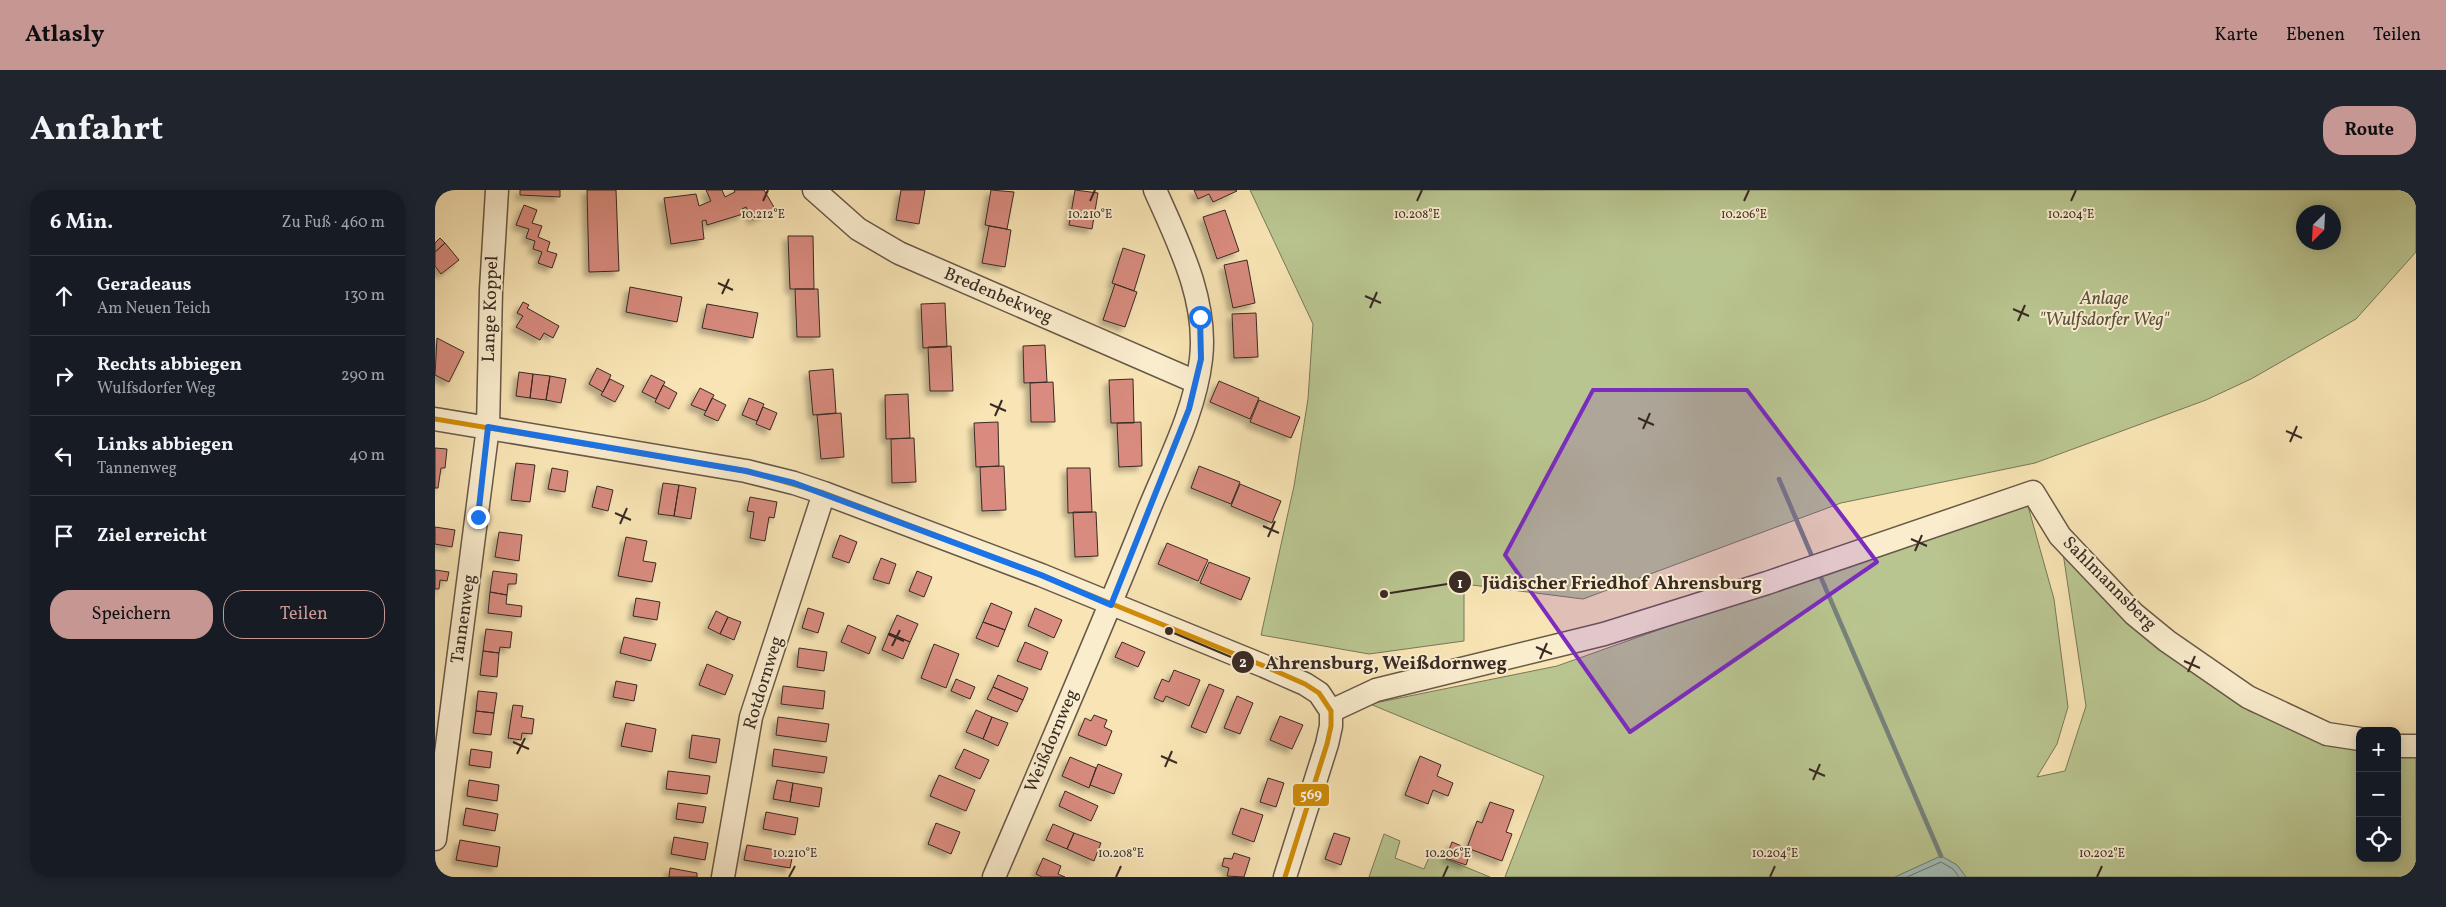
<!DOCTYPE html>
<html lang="de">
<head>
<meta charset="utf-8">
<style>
  :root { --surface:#171b24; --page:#20242c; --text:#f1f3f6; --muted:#9ea1a6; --line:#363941; --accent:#c59692 }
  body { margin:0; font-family:Vollkorn,serif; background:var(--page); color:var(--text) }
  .controls { position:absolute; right:15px; bottom:15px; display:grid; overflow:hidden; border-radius:10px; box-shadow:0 2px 12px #0003 }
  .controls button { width:45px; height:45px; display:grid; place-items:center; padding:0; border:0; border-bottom:1px solid var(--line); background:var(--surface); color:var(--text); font:25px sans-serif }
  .compass { position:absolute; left:1861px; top:15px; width:45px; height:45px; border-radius:50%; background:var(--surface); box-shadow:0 2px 12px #0003; rotate:204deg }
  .stop { position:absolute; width:15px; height:15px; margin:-11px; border:4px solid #1a73e8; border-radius:50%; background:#fff }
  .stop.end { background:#1a73e8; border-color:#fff; box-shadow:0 1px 5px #0008 }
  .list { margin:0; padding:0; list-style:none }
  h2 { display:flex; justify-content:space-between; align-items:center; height:65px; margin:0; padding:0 20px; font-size:21px }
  h2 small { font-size:16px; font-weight:400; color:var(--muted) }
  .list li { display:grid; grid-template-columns:32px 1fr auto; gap:15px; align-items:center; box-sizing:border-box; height:80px; padding:0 20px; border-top:1px solid var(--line) }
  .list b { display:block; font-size:19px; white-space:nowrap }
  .list p { margin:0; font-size:16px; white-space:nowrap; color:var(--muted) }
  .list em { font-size:16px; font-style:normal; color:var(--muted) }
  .actions { display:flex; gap:10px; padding:15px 20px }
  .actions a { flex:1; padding:11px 0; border:1px solid var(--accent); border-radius:20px; text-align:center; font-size:18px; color:var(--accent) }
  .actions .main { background:var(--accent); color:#111 }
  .icon { flex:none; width:28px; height:28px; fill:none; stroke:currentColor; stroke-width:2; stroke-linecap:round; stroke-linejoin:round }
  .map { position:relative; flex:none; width:1981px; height:687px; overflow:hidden; border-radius:20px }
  header { display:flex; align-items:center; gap:30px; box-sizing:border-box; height:70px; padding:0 25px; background:var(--accent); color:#111 }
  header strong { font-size:24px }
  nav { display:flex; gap:28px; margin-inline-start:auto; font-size:18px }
  .intro { display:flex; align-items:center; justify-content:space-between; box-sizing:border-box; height:120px; padding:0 30px }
  h1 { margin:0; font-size:35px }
  .button { padding:12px 22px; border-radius:20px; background:var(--accent); color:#111; font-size:18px; font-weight:700 }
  main { display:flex; gap:30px; padding:0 30px }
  aside { flex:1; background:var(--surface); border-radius:20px; box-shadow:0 2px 12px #0003 }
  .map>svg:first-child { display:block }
  .green { fill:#b9c590; stroke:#78785a; fill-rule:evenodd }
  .water { fill:#a0bcb6; stroke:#76827c }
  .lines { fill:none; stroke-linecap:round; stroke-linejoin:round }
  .shore { stroke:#6c736d; stroke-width:1 }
  .stream { stroke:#76827c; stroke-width:4.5 }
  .building { fill:#d88b7e; stroke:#382a24; filter:url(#shadow) }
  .minor-casing { stroke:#685848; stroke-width:25 }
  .minor { stroke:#faedce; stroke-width:22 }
  .bus-1-casing { stroke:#faedce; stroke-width:9 }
  .bus-1 { stroke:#d18d07; stroke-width:5 }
  .route { stroke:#1a73e8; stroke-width:6 }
  .marked { fill:#7b2cbf; fill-opacity:0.2; stroke:#7b2cbf; stroke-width:4; stroke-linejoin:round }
  .ticks { fill:none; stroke:#382a24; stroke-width:2 }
  .labels { text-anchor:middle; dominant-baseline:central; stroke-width:4; stroke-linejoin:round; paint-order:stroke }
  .street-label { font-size:18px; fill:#382a24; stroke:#faedce }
  .park-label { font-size:18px; font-style:italic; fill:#58513f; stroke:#faedce }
  .ticks-label { font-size:12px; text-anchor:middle; fill:#382a24; stroke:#faedce; stroke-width:4; stroke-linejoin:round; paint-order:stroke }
  .leader { fill:none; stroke:#382a24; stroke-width:2 }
  .callout-dot { fill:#382a24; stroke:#faedce; stroke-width:2 }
  .mark-label { font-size:15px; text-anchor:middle; font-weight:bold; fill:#fff }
  .callout-label { font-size:19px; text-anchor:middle; font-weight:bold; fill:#382a24; stroke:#faedce; stroke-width:4; stroke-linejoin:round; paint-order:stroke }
  .line-badge { stroke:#faedce; stroke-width:2 }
  .badge-label { font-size:14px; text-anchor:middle; font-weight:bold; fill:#fff }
</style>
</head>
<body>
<header>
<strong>Atlasly</strong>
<nav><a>Karte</a><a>Ebenen</a><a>Teilen</a></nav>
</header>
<div class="intro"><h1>Anfahrt</h1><a class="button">Route</a></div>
<main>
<aside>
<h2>6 Min.<small>Zu Fuß · 460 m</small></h2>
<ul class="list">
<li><svg class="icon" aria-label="ahead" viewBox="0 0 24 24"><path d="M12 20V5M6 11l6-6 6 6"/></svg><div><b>Geradeaus</b><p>Am Neuen Teich</p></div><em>130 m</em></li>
<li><svg class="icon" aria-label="right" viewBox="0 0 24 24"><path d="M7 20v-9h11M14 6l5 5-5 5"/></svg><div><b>Rechts abbiegen</b><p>Wulfsdorfer Weg</p></div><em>290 m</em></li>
<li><svg class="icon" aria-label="left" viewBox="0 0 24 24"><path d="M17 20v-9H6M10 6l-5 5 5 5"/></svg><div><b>Links abbiegen</b><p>Tannenweg</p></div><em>40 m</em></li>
<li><svg class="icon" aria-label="arrive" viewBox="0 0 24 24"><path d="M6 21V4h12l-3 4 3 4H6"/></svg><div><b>Ziel erreicht</b></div></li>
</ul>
<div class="actions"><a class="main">Speichern</a><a>Teilen</a></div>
</aside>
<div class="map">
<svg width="1981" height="687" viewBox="0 0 1981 687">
  <defs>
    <filter id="shadow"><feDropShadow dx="-4.5" dy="4.5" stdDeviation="2.5" flood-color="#0004"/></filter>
  </defs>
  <rect width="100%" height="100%" fill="#f8e4b4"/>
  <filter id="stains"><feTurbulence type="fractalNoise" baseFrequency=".004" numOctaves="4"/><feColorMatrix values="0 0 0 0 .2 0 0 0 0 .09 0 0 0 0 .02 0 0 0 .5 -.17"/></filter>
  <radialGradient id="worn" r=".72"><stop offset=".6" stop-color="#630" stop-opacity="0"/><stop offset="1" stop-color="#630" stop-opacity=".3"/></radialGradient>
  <path class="green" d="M815,0H1981V62L1921,129L1816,189L1771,210L1600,273L1406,313L1148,409L1029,394V451L934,464L826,445L859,296L873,209L878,134ZM1898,22V52H1868V22Z
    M1591,309L1619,409L1633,517L1622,554L1602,587L1630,581L1651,516L1628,363L1814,521L1925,562V668H1962V560L1981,558V687H1531L1522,675L1506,666L1460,687H1070L1109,586L935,514L1122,476Z
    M949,644L965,651L960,668L989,679L996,663L1055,687H934Z"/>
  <path class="water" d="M1506,666L1522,675L1531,687H1460Z"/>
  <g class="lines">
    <path class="shore" d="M1472,687L1506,672L1518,679L1524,687"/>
    <path class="stream" d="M1344,289L1379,371
      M1384,383L1506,666"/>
  </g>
  <path class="building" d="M85,0H125V7L85,5Z
    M152,0H181L184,81L154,82Z
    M271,0H287L290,7L300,2L299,0H329L340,19L318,30L311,17L307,19L308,24L272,35L271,30L267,31L269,49L236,54L229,8L261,4L264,16L276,11Z
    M466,0H490L484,34L461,30Z
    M556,0L579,2L572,39L550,35Z
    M640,0L663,3L657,39L634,35Z
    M759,0H801L802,1L778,12L774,4L763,9Z
    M89,15L102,20L97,33L107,36L103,47L115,52L112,61L122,64L117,78L103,73L107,62L98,59L100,51L91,48L94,39L81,35Z
    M790,20L804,61L782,69L768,27Z
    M554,36L576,40L570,77L547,73Z
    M353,46H378L379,99H355Z
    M5,48L10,53L0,62V53Z
    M10,53L24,70L6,84L0,76V62Z
    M688,58L710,65L699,101L677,93Z
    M812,70L820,113L798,118L789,75Z
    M680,94L702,102L690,137L668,130Z
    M195,97L247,107L242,132L191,122Z
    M360,99H383L385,147H362Z
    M88,112L94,115L92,118L124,136L118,148L109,143L105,150L81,137L88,126L82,123Z
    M510,113L512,157L488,158L486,114Z
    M272,114L323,123L318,148L267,138Z
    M821,123L823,167L799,168L797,124Z
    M2,148L29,162L14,192L0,185Z
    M610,155L612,192L589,193L588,156Z
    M516,156L518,201H495L493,157Z
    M162,178L176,185L168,202L154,194Z
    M398,179L401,223L378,225L374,181Z
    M84,182L98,184L95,208L81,206Z
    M98,184L115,186L111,210L95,208Z
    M216,185L230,192L221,209L207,202Z
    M115,186L131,189L126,213L111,210Z
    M175,189L189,196L180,212L166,205Z
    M698,189L699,233H676L674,190Z
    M784,191L824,208L815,229L775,212Z
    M618,192L620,232H596L595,193Z
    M228,195L242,203L234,219L220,212Z
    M265,198L279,205L271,221L256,215Z
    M473,204L475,248L451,249L450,205Z
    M277,208L291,215L283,231L269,225Z
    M314,208L329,214L322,231L307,225Z
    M824,210L865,227L856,248L815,232Z
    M328,217L342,223L335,240L321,234Z
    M406,223L409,267L386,269L382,225Z
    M563,232L564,276L541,277L539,233Z
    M706,232L707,276L684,277L682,233Z
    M479,248L481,292L457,293L456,249Z
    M0,258L12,259L10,278H6L3,298H0Z
    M81,273L100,275L95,312L76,310Z
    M569,276L571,320L547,321L545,277Z
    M764,276L805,292L796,314L756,298Z
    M117,278L133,281L130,302L113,299Z
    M632,278H655L657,322L633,323Z
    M228,293L244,295L239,326L223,324Z
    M805,294L846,311L837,333L796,316Z
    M244,295L261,298L256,329L239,326Z
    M162,296L178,300L173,321L157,317Z
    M315,307L342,312L339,328L334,327L330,351L315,348L319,322L312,321Z
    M638,322H661L663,366L640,367Z
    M0,337L20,340L17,357L0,354Z
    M64,342L87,345L84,371L60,367Z
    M405,345L422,352L414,373L397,367Z
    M191,347L212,351L208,371L221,373L217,392L183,386Z
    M732,353L773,370L763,391L723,374Z
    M446,368L461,374L454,394L438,389Z
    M774,372L815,388L806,410L765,393Z
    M0,380L14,382L12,391L5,390L4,399H0Z
    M58,381L82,384L81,394H73L72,405L55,402Z
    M482,381L497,387L489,407L474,401Z
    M55,402L72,405L71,414L87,416L86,427L53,423Z
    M201,408L225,412L222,430L198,426Z
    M556,413L577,422L570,440L548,432Z
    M373,418L389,423L383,443L367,438Z
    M600,418L627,430L619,448L593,436Z
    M281,421L293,427L285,444L273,438Z
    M462,425L483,434L475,452L454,443Z
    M293,427L306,432L299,450L285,444Z
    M548,432L570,440L563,457L541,448Z
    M413,435L441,447L434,464L406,452Z
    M51,439L77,442L75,458L65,457L64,463L48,461Z
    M454,443L475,452L468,469L447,460Z
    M189,447L221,454L216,471L185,463Z
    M590,452L613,462L606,480L582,471Z
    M687,452L710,462L703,477L680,467Z
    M499,454L524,464L511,498L486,488Z
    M364,458L392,462L389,481L362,477Z
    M48,461L64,463L62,487L45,485Z
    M272,474L298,485L290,505L264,495Z
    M739,480L765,490L754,516L731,506L728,512L719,508L727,489L734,492Z
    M563,485L593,498L588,510L558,497Z
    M521,489L540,497L535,509L516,501Z
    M181,491L202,495L199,511L178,507Z
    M774,494L789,500L771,543L756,537Z
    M348,496L390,501L388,519L346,514Z
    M558,497L588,510L582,522L552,509Z
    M43,501L62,503L59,523L41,521Z
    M802,506L818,513L805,544L789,538Z
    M78,515L88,516L86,527L99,529L97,544L87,543L86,550L73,548Z
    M541,520L557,527L548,549L531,542Z
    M41,521L59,523L56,545L38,543Z
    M659,525L672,530L669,537L677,541L671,556L643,545L650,528L656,531Z
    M845,526L868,535L857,559L835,550Z
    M343,527L394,534L391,552L341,545Z
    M557,527L573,533L563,556L548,549Z
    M191,533L221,539L217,562L186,556Z
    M257,545L285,549L281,573L254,568Z
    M36,559L57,562L55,578L34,575Z
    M339,559L392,567L389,583L337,576Z
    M529,559L554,570L545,589L520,578Z
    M985,566L1006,575L1002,586L1018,593L1013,606L998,600L993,614L970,605Z
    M635,567L661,578L654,598L627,586Z
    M663,574L687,584L679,604L655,595Z
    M233,581L275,586L272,604L231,599Z
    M504,585L540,600L531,621L495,606Z
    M833,588L849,593L841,617L825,612Z
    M34,590L64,595L62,611L32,606Z
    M342,590L358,593L355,612L338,609Z
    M358,593L387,598L384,617L355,612Z
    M630,601L663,616L656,631L624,616Z
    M1055,612L1079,620L1071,642L1077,644L1067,671L1032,658L1042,631L1047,633Z
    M243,613L271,617L268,633L241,629Z
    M31,618L63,624L60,641L28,635Z
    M806,618L828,625L819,652L797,644Z
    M331,622L363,628L360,645L328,639Z
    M501,633L525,642L516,664L493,654Z
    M618,634L639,643L632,659L611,650Z
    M639,643L666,653L659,671L632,659Z
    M899,643L915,648L906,675L890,669Z
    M239,647L273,653L270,670L236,664Z
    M25,650L65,657L62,677L21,670Z
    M1017,652L1036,660L1031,675L1011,668Z
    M312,655L358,663L355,678L309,670Z
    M799,663L815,668L809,687L792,686L794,678L787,676L789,668L797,669Z
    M608,668L626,676L623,684L630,687H607L601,684Z
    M235,678L262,683V687H234Z"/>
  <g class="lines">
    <defs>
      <path id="minor" d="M379,0L423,39L464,63L761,192
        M0,229L311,281L359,293L389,303L606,385L829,476L870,494L884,503L896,521
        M896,521L941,500L1169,444L1332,393L1598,302L1625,346L1699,424L1732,451L1813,507L1892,544L1925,549
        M1962,556H1981
        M0,649L53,237L56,100L62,0
        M288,687L316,527L389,303
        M559,687C610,568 662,449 710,329C730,278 760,224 766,169C773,110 743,52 720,0
        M850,687L892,554L896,536V521"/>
    </defs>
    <use href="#minor" class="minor-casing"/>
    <use href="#minor" class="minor"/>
    <defs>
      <path id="bus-1" d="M0,229L311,281L389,303L606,385L829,476L870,494L884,503L896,521
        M850,687L892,554L896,536V521"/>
    </defs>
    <use href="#bus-1" class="bus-1-casing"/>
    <use href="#bus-1" class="bus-1"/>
  </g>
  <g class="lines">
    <path class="route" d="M43,327L53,237L311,281L359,293L606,385L676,415L754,219L766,169L765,127"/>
  </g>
  <path class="marked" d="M1158,200H1312L1442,372L1195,542L1070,365Z"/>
  <path class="ticks" d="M328,11L333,0M655,11L660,0M982,11L987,0M1309,11L1314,0M1636,11L1641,0M283,93L298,100M287,104L294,89M930,106L946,113M935,118L942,102M1578,119L1594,126M1583,131L1590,115M555,214L571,221M560,226L567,210M1203,228L1219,235M1208,239L1215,223M1851,241L1867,248M1855,252L1862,236M180,323L196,330M185,334L192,318M828,336L844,343M833,347L840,331M1476,349L1492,356M1480,361L1487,345M453,444L469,451M457,456L465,440M1101,457L1117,464M1105,469L1112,453M1749,471L1765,478M1753,482L1760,466M78,552L94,559M82,564L90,548M726,566L742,573M730,577L737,561M1374,579L1390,586M1378,590L1385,574M354,687L360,676M681,687L686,676M1008,687L1013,676M1335,687L1340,676M1662,687L1667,676"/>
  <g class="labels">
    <g class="street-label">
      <text transform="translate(563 106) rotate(23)">Bredenbekweg</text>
      <text transform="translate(56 119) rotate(-88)">Lange Koppel</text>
      <text transform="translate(1674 394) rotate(45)">Sahlmannsberg</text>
      <text transform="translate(29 429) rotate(-82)">Tannenweg</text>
      <text transform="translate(329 493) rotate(-73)">Rotdornweg</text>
      <text transform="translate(617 551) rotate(-67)">Weißdornweg</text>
    </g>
    <g class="park-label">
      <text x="1669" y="109">Anlage<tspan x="1669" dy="21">"Wulfsdorfer Weg"</tspan></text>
    </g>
  </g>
  <g class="ticks-label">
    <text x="328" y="28">10.212°E</text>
    <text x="655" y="28">10.210°E</text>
    <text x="982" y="28">10.208°E</text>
    <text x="1309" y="28">10.206°E</text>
    <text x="1636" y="28">10.204°E</text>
    <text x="360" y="667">10.210°E</text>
    <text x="686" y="667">10.208°E</text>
    <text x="1013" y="667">10.206°E</text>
    <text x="1340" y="667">10.204°E</text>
    <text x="1667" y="667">10.202°E</text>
  </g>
  <path class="leader" d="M949 404L1025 392M734 441L808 472"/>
  <g class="callout-dot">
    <circle cx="949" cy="404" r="5"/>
    <circle cx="734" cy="441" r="5"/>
    <circle cx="1025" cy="392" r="12"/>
    <circle cx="808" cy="472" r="12"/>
  </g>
  <g class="mark-label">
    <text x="1025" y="398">1</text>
    <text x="808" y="477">2</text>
  </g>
  <g class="callout-label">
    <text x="1187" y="399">Jüdischer Friedhof Ahrensburg</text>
    <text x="951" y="479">Ahrensburg, Weißdornweg</text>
  </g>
  <rect class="line-badge" x="857" y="593" width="38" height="24" rx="5" fill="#d18d07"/>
  <g class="badge-label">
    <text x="876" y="609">569</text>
  </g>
  <rect width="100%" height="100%" filter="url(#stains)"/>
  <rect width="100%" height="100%" fill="url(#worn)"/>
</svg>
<div class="controls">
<button>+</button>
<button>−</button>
<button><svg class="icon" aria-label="locate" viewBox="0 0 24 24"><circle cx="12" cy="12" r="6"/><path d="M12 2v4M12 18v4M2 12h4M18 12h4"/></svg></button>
</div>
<svg class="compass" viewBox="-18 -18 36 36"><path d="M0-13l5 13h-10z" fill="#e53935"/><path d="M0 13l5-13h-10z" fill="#9ea1a6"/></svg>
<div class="stop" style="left:765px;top:127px"></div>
<div class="stop end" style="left:43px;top:327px"></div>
</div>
</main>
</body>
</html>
